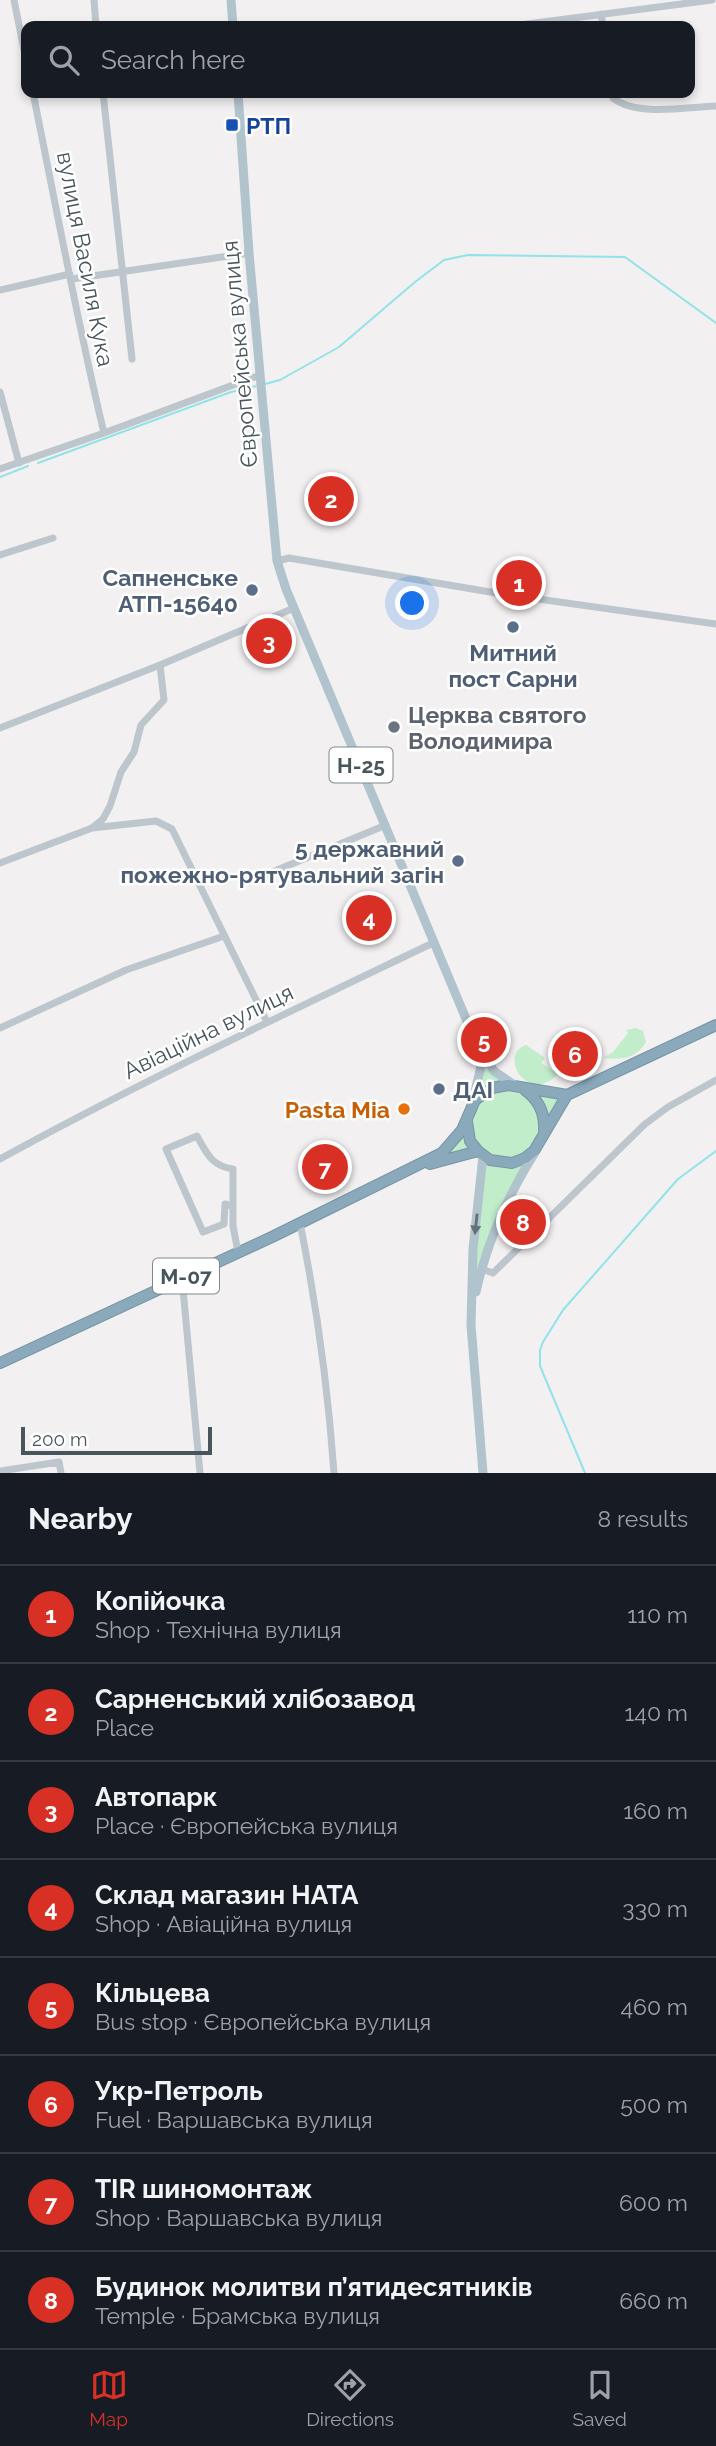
<!DOCTYPE html>
<html lang="en">
<head>
<meta charset="utf-8">
<style>
  :root { --surface:#171b24; --page:#20242c; --text:#f1f3f6; --muted:#9ea1a6; --line:#363941; --accent:#d93025 }
  body { margin:0; font-family:Raleway,sans-serif; background:var(--page); color:var(--text) }
  .scale { position:absolute; left:21px; bottom:18px; width:191px; box-sizing:border-box; padding-left:7px; border:4px solid #48565c; border-top:0; font-size:19px; line-height:24px; white-space:nowrap; color:#48565c; -webkit-text-stroke:5px #fff; paint-order:stroke }
  .you { position:absolute; left:413px; top:604px; width:24px; height:24px; margin:-18px; border:5px solid #fff; border-radius:50%; background:#1a73e8; box-shadow:0 0 0 10px #1a73e833 }
  .badge { display:grid; place-items:center; width:46px; height:46px; border-radius:50%; background:var(--accent); color:#fff; font-size:23px; font-weight:700 }
  .pin { position:absolute; translate:-50% -50%; border:4px solid #fff; box-shadow:0 2px 7px #0006 }
  .list { margin:0; padding:0; list-style:none }
  h2 { display:flex; justify-content:space-between; align-items:center; height:91px; margin:0; padding:0 28px; font-size:30px }
  h2 small { font-size:23px; font-weight:400; color:var(--muted) }
  .list li { display:grid; grid-template-columns:46px 1fr auto; gap:21px; align-items:center; box-sizing:border-box; height:98px; padding:0 28px; border-top:2px solid var(--line) }
  .list b { display:block; font-size:26px; white-space:nowrap }
  .list p { margin:0; font-size:23px; white-space:nowrap; color:var(--muted) }
  .list em { font-size:23px; font-style:normal; color:var(--muted) }
  .icon { flex:none; width:38px; height:38px; fill:none; stroke:currentColor; stroke-width:2; stroke-linecap:round; stroke-linejoin:round }
  .map { position:relative; flex:none; width:716px; height:1473px; overflow:hidden }
  .search { position:absolute; background:var(--surface); box-shadow:0 4px 10px #0003; left:21px; right:21px; top:21px; height:77px; display:flex; align-items:center; gap:18px; box-sizing:border-box; padding:0 24px; border-radius:14px; color:var(--muted); font-size:26px }
  .sheet { height:875px; background:var(--surface) }
  nav { display:flex; justify-content:space-around; align-items:center; box-sizing:border-box; height:98px; border-top:2px solid var(--line); background:var(--surface); font-size:19px; color:var(--muted) }
  nav a { display:grid; justify-items:center; gap:4px }
  nav .on { color:var(--accent) }
  .map>svg:first-child { display:block }
  .green { fill:#c1edcb }
  .lines { fill:none; stroke-linecap:round; stroke-linejoin:round }
  .stream { stroke:#90e3e8; stroke-width:2 }
  .highway-casing { stroke:#7595a7; stroke-width:12 }
  .minor { stroke:#bcc6cc; stroke-width:7 }
  .major { stroke:#b1c3cd; stroke-width:9 }
  .highway { stroke:#8aaabc; stroke-width:10 }
  .oneway { fill:#627178 }
  .transit-dot { fill:#1a4fb4; stroke:#fff; stroke-width:2.5 }
  .service-dot { fill:#5c6f8a; stroke:#fff; stroke-width:2.5 }
  .worship-dot { fill:#6b7280; stroke:#fff; stroke-width:2.5 }
  .food-dot { fill:#e8710a; stroke:#fff; stroke-width:2.5 }
  .labels { text-anchor:middle; dominant-baseline:central; stroke-width:5; stroke-linejoin:round; paint-order:stroke }
  .shield { fill:#fff; stroke:#7f898d; stroke-width:2 }
  .shield-label { font-size:21px; font-weight:bold; fill:#48565c }
  .transit-label { font-size:23px; font-weight:bold; fill:#164399; stroke:#fff; text-anchor:start }
  .street-label { font-size:23px; fill:#48565c; stroke:#fff }
  .service-label { font-size:23px; font-weight:bold; fill:#4e5e75; stroke:#fff; text-anchor:end }
  .worship-label { font-size:23px; font-weight:bold; fill:#5b616d; stroke:#fff; text-anchor:start }
  .food-label { font-size:23px; font-weight:bold; fill:#c56008; stroke:#fff; text-anchor:end }
</style>
</head>
<body>
<div class="map">
<svg width="716" height="1473" viewBox="0 0 716 1473">
  <rect width="100%" height="100%" fill="#f2f0f0"/>
  <path class="green" d="M636,1028L643,1031L646,1042C636,1059 621,1060 603,1058L613,1052L628,1033L626,1030Z
    M526,1045L545,1058L541,1063L554,1071L558,1068L561,1071C528,1109 497,1054 526,1045Z
    M489,1063L515,1086L567,1095L509,1196L474,1303L483,1156L478,1151L433,1164L457,1138L481,1066Z"/>
  <g class="lines">
    <path class="stream" d="M265,384L280,380L339,347L415,282L444,260L468,255L625,257L716,323
      M38,463L231,392L256,386
      M0,477L28,466
      M585,1473L540,1366V1350L543,1342L563,1310L678,1179L716,1151"/>
    <defs>
      <path id="highway" d="M525,1090C539,1100 545,1113 544,1130
        M567,1095L716,1025
        M467,1122L470,1141L478,1151L490,1160L512,1163L525,1158L534,1151L567,1095
        M430,1164L478,1151
        M0,1363L274,1236L442,1153L462,1130L475,1100L492,1088L508,1085L567,1095"/>
    </defs>
    <use href="#highway" class="highway-casing"/>
    <path class="minor" d="M14,0L26,60
      M94,0L96,26
      M601,14L603,26
      M512,26L712,0
      M33,93C56,206 77,321 104,433
      M103,93L132,359
      M612,93L613,98C637,117 686,107 716,106
      M72,279L249,253
      M0,290L70,274
      M0,392L19,463
      M0,469L104,433L260,375
      M0,555L53,538
      M277,561L289,558L496,593L716,624
      M0,728L160,665L294,608
      M92,828L156,821L172,829L267,1022
      M0,863L92,828L103,819L110,806L121,772L134,752L141,725L164,700L160,665
      M253,880L386,825
      M0,1028L126,970L224,936
      M0,1159C142,1081 289,1012 435,942
      M233,1206L225,1204L224,1224L203,1232L166,1149L197,1136C207,1154 212,1166 233,1169V1226L238,1252
      M300,1223C317,1307 328,1387 334,1473
      M482,1269L493,1273L645,1124L668,1107L716,1080
      M182,1278L200,1473
      M0,1471L59,1462L61,1473"/>
    <path class="major" d="M231,0L233,26
      M238,93L249,253L277,561L286,589L474,1038L481,1066L472,1104
      M481,1050L494,1071L514,1085
      M476,1292C487,1242 507,1197 534,1154
      M483,1473L471,1325L473,1249L483,1156"/>
    <use href="#highway" class="highway"/>
  </g>
  <defs><path id="oneway-solid" d="M-6-.8H1V-3.2L6.5 0L1 3.2V.8H-6Z" transform="scale(1.75)"/></defs>
  <use class="oneway" href="#oneway-solid" transform="translate(476 1224) rotate(96)"/>
  <rect class="transit-dot" x="225" y="118" width="14" height="14" rx="3.5"/>
  <g class="service-dot">
    <circle cx="252" cy="590" r="7"/>
    <circle cx="513" cy="627" r="7"/>
    <circle cx="458" cy="861" r="7"/>
    <circle cx="439" cy="1089" r="7"/>
  </g>
  <circle class="worship-dot" cx="394" cy="727" r="7"/>
  <circle class="food-dot" cx="404" cy="1109" r="7"/>
  <g class="labels">
    <g class="shield">
      <rect x="329.5" y="747.5" width="63" height="35" rx="5"/>
      <rect x="153" y="1258.5" width="66" height="35" rx="5"/>
    </g>
    <g class="shield-label">
      <text x="361" y="765">Н-25</text>
      <text x="186" y="1276">М-07</text>
    </g>
    <g class="transit-label">
      <text x="246" y="125">РТП</text>
    </g>
    <g class="street-label">
      <text transform="translate(86 259) rotate(79)">вулиця Василя Кука</text>
      <text transform="translate(239 354) rotate(-95)">Європейська вулиця</text>
      <text transform="translate(208 1031) rotate(-26)">Авіаційна вулиця</text>
    </g>
    <g class="service-label">
      <text x="238" y="577">Сапненське<tspan x="238" dy="26">АТП-15640</tspan></text>
      <text x="513" y="652" text-anchor="middle">Митний<tspan x="513" dy="26">пост Сарни</tspan></text>
      <text x="444" y="848">5 державний<tspan x="444" dy="26">пожежно-рятувальний загін</tspan></text>
      <text x="453" y="1089" text-anchor="start">ДАІ</text>
    </g>
    <g class="worship-label">
      <text x="408" y="714">Церква святого<tspan x="408" dy="26">Володимира</tspan></text>
    </g>
    <g class="food-label">
      <text x="390" y="1109">Pasta Mia</text>
    </g>
  </g>
</svg>
<div class="scale">200 m</div>
<div class="you"></div>
<div class="pin badge" style="left:519px;top:583px">1</div>
<div class="pin badge" style="left:331px;top:499px">2</div>
<div class="pin badge" style="left:269px;top:641px">3</div>
<div class="pin badge" style="left:369px;top:918px">4</div>
<div class="pin badge" style="left:484px;top:1040px">5</div>
<div class="pin badge" style="left:575px;top:1054px">6</div>
<div class="pin badge" style="left:325px;top:1167px">7</div>
<div class="pin badge" style="left:523px;top:1222px">8</div>
<div class="search"><svg class="icon" aria-label="search" viewBox="0 0 24 24"><circle cx="10" cy="10" r="6"/><path d="M15 15l6 6"/></svg>Search here</div>
</div>
<section class="sheet">
<h2>Nearby<small>8 results</small></h2>
<ul class="list">
<li><span class="badge">1</span><div><b>Копійочка</b><p>Shop · Технічна вулиця</p></div><em>110 m</em></li>
<li><span class="badge">2</span><div><b>Сарненський хлібозавод</b><p>Place</p></div><em>140 m</em></li>
<li><span class="badge">3</span><div><b>Автопарк</b><p>Place · Європейська вулиця</p></div><em>160 m</em></li>
<li><span class="badge">4</span><div><b>Склад магазин НАТА</b><p>Shop · Авіаційна вулиця</p></div><em>330 m</em></li>
<li><span class="badge">5</span><div><b>Кільцева</b><p>Bus stop · Європейська вулиця</p></div><em>460 m</em></li>
<li><span class="badge">6</span><div><b>Укр-Петроль</b><p>Fuel · Варшавська вулиця</p></div><em>500 m</em></li>
<li><span class="badge">7</span><div><b>TIR шиномонтаж</b><p>Shop · Варшавська вулиця</p></div><em>600 m</em></li>
<li><span class="badge">8</span><div><b>Будинок молитви п’ятидесятників</b><p>Temple · Брамська вулиця</p></div><em>660 m</em></li>
</ul>
</section>
<nav>
<a class="on"><svg class="icon" aria-label="map" viewBox="0 0 24 24"><path d="M3 6l6-2 6 2 6-2v14l-6 2-6-2-6 2zM9 4v14M15 6v14"/></svg>Map</a>
<a><svg class="icon" aria-label="directions" viewBox="0 0 24 24"><path d="M12 3l9 9-9 9-9-9zM9 14v-3h6M13 9l2 2-2 2"/></svg>Directions</a>
<a><svg class="icon" aria-label="saved" viewBox="0 0 24 24"><path d="M7 4h10v16l-5-4-5 4z"/></svg>Saved</a>
</nav>
</body>
</html>
